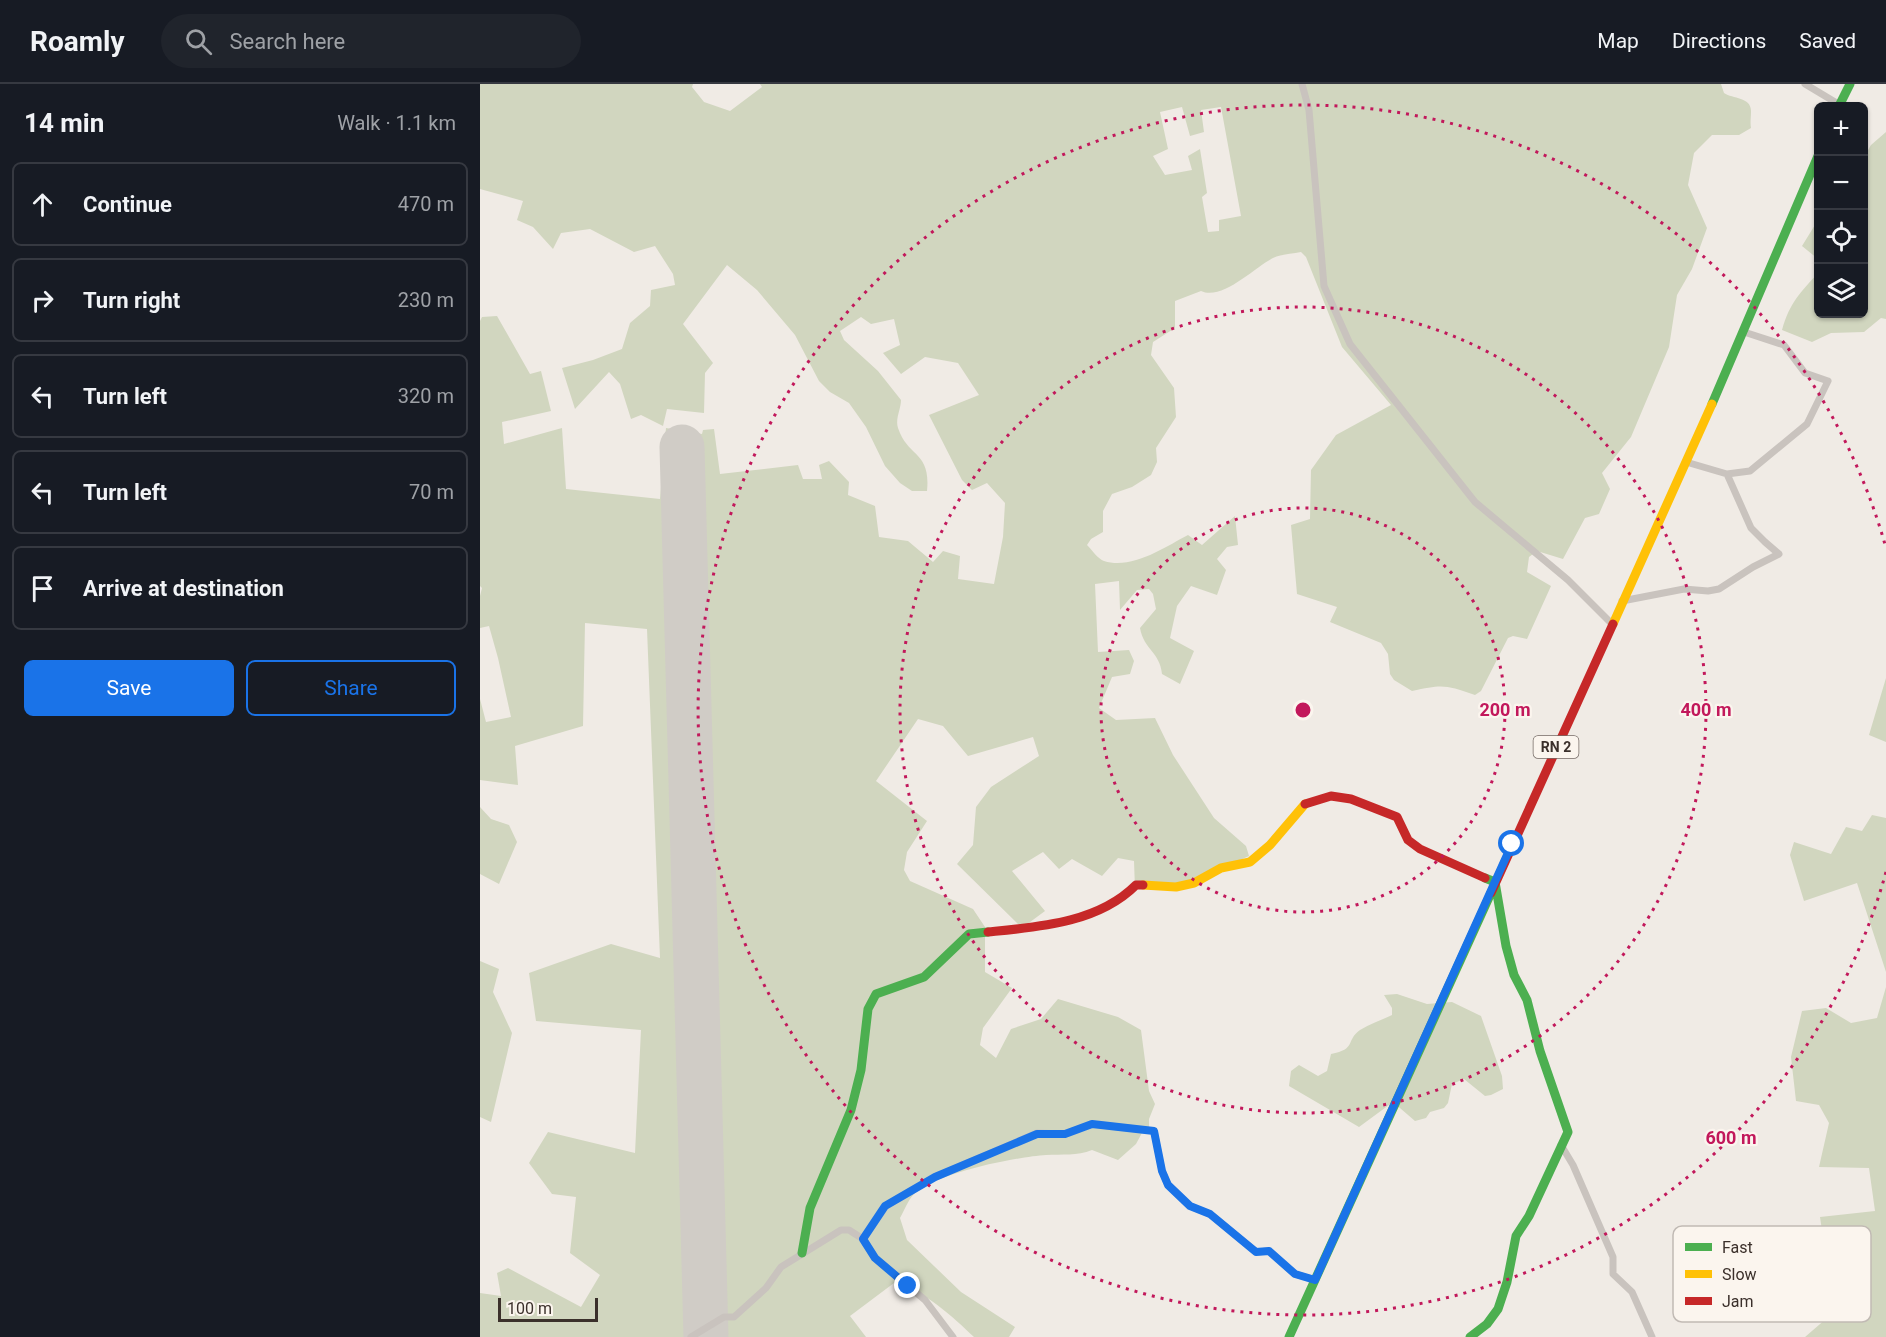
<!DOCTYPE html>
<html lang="en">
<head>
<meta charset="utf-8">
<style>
  :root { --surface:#171b24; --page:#20242c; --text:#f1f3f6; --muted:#9ea1a6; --line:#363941; --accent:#1a73e8 }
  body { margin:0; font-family:Roboto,sans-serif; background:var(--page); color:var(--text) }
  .controls { position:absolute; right:18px; top:18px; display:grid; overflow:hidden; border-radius:9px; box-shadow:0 2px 4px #0004 }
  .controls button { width:54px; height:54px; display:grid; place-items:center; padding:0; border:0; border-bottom:2px solid var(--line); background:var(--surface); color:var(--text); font:30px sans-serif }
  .scale { position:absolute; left:18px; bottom:15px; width:100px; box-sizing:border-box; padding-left:6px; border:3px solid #3b302b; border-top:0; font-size:16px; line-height:21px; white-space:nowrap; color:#3b302b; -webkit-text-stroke:4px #fbf5ee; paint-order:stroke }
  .stop { position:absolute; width:18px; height:18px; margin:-14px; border:4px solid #1a73e8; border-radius:50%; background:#fff }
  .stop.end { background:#1a73e8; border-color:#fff; box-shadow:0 2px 6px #0008 }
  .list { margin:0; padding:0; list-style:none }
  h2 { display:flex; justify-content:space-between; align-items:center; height:78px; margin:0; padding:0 24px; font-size:26px }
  h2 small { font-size:20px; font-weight:400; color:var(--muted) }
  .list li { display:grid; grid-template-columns:39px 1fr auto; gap:18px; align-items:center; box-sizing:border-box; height:84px; margin:0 12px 12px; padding:0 12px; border:2px solid var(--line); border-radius:9px }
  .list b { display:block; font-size:22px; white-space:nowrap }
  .list em { font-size:20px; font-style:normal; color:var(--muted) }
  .actions { display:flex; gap:12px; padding:18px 24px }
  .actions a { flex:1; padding:14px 0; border:2px solid var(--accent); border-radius:9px; text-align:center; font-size:21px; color:var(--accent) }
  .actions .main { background:var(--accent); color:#fff }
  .icon { flex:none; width:33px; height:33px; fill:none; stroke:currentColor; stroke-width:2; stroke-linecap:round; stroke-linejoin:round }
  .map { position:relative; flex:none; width:1406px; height:1253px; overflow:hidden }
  header { display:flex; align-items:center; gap:36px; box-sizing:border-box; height:84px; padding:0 30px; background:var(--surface); border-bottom:2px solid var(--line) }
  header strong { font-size:28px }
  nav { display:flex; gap:33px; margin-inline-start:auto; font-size:21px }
  .search { width:420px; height:54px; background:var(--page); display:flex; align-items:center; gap:15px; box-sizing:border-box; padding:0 21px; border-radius:33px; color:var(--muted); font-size:22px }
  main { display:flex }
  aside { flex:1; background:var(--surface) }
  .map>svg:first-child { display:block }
  .green { fill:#d1d6bf; fill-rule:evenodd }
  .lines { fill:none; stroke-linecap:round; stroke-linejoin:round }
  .runway { stroke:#d0ccc6; stroke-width:45 }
  .street { stroke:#c9c3be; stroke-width:7 }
  .fast { stroke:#4caf50; stroke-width:9 }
  .slow { stroke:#ffc107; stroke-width:9 }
  .jam { stroke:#c62828; stroke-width:9 }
  .route { stroke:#1a73e8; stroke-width:8 }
  .ring { fill:none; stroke:#c2185b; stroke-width:3; stroke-dasharray:3 6 }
  .labels { text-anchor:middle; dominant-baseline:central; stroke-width:4.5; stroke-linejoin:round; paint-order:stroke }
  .shield { fill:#fbf5ee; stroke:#756b66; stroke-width:1.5 }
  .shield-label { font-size:14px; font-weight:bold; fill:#3b302b }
  .key { fill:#fbf5ee; stroke:#c1bab4; stroke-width:1.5 }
  .key-label { font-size:16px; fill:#3b302b }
  .centre { fill:#c2185b; stroke:#fbf5ee; stroke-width:3 }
  .ring-label { font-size:18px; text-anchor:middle; font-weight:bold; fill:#c2185b; stroke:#fbf5ee; stroke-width:4.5; stroke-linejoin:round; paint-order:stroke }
</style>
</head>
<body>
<header>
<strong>Roamly</strong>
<div class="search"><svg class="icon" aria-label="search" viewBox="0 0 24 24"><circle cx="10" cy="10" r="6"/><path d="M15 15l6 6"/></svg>Search here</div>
<nav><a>Map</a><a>Directions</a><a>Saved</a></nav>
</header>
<main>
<aside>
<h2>14 min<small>Walk · 1.1 km</small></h2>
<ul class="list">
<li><svg class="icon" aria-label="ahead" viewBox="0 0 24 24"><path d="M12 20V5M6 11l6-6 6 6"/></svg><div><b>Continue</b></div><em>470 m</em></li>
<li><svg class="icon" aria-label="right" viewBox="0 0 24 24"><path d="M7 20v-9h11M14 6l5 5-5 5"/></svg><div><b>Turn right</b></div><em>230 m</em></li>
<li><svg class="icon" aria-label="left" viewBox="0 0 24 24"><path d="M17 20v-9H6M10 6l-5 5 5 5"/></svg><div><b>Turn left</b></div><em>320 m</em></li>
<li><svg class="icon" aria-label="left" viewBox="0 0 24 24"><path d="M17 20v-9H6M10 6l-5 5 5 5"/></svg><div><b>Turn left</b></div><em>70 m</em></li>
<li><svg class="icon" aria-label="arrive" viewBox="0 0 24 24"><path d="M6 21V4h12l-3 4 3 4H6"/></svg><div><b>Arrive at destination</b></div></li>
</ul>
<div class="actions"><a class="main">Save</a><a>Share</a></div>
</aside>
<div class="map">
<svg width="1406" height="1253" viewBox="0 0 1406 1253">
  <rect width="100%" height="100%" fill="#f0ebe5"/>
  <path class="green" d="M0,0H213L212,3L224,18L250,27L282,3L280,0H1241L1244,9C1253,15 1272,13 1271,28C1271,34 1270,38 1271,44L1259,51H1232L1214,69L1208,101L1227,144L1212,185L1197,211L1189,263L1151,353L1122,389L1130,405L1119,430L1105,434L1083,475L1057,467L1049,473L1047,488L1071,502L1047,555L1033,552L1028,554L1001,607L995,611C966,601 963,600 932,607L914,596L910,590L908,570L901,559L850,538L857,523L817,510L811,441L830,435L831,386L856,351L911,321L862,263L826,173L821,168C812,170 801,170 793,174C774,184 742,217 721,207L695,217V244L673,258L671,271L694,304L696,333L676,364L677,378L671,391L652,403L632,410L623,427V448L611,455L607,461C612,466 618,475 624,477C652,486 685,463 708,451L722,461L755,432L758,461L747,463L737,475L746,486L737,511L711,502L697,522L690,554L714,567L700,600L682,590C680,568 664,566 660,544L676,525L673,510L669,505L657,506L640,526L639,497L615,500L618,568L649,566L654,577L650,590L632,593L619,624L636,636L675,634L693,671L734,734L766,762L769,772L711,798L655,805L654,777L638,774L622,792L592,775L579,785L563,768L532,787L565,827L542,844L477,780L493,761L496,723L511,703L559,672L553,653L488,672L463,642L438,635L396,697L447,737L427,768L424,786L430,797L493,825L505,843V888L532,904L503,944L500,961L516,974L531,945L561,935L578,915L638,933L661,946L669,1007L675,1020L669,1035V1046L663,1047L656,1060L638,1076L612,1066C597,1072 582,1070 566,1071C535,1073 456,1089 434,1110C428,1116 424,1127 420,1134L427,1156L481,1208L535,1243L529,1253H494C473,1233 443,1205 414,1199L370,1232L386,1253H0V1209L21,1212L17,1189L28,1184L101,1223L120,1191L90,1169L96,1113L72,1110L49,1079L68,1048L155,1069L161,946L56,937L49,889L131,860L180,874L167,545L105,539L103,642L35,662L38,701L0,696V615L6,638L31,633L18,574L9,542L0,544V512L2,504L0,502V237L2,233L17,232L50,290L61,287L71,327L22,338L24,360L82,344L86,405L180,415L186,344L222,350L223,346L234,345L240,390L318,381L323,395H342L339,381L349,377L369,398L368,411L395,422L399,453L428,457L453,478L463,467L480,472L478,495L514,500L523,453L525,419L507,399L492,406L482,396L449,331L499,311L478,279L445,273L421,290L403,269L420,261L414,235L391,240L381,233L360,247L364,256L398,287L421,316C421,325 415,335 418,344C428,374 451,367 447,407H432L420,399L405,382L386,343L369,319L350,308L339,297L315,251L277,206L247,181L203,240L233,279L225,289L224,329L187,325L183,342L161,331L151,335L140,300L129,288L95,325L82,284L113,276L142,265L150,239L170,222L171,206L195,201L193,190L175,162L154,168L110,145L81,149L73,165L53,143L37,136L43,117L0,105ZM702,23L710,52L724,48L721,26L741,23L761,132L739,136V147L728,148L722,113L727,109L720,65L708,72L712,86L685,91L673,72L688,65L680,28Z
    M1406,48V235L1401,234L1384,248L1351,249L1332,258L1302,246C1310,218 1320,209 1338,189V230H1384V73L1391,61Z
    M1338,136V175L1322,162Z
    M1406,594V658L1389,651Z
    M0,723L11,735L29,741L37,758L19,800L0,790Z
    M1392,731L1406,734V888L1377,799L1324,817L1310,771L1314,758L1351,770L1366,743L1382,747Z
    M0,877L19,885L13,908L32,949L11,1038L0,1033Z
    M1406,903V1253H1325L1347,1234L1351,1207L1340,1133L1395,1127L1389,1084L1339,1083L1349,1039L1339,1021L1316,1017L1311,973L1322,927L1346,924L1371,939L1397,934Z
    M917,910L947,920L972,918L1001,932L1022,992L1023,1005L1011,1011L1005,1012L984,995L972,1000L968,1019L964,1024L950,1028L946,1034L935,1037L913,1018L879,1043L809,1002L811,987L819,981L838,992L847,987L851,970C877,965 865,957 880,946C890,940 902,936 912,931V924L904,911Z"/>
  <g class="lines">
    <path class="runway" d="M202,363L226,1253"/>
    <path class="street" d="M822,0L829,26L844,202L870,260L995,418L1088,496L1132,540
      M1325,0L1360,21
      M1247,390L1270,387L1327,340L1348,297L1325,289L1304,261L1264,248
      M1142,517L1204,505L1228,507L1239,505L1273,483L1299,470L1285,458L1271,444L1247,390L1206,378
      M1081,1061L1093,1081L1133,1173V1190L1152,1208L1172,1253
      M383,1155L406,1122L455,1093L557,1049L585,1050L612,1040L674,1047L682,1087L688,1101L710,1122L730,1130L776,1168L789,1167L815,1190L835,1196
      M211,1253L244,1233H254L286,1204L301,1183L361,1146H369L383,1155L395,1174L445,1216L473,1253"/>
    <path class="fast" d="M1359,22L1370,0
      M1232,320L1338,72
      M322,1169L330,1124L371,1026L381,986L388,925L396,910L444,893L489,850L508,848
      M809,1253L1011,809
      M990,1253L1007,1240L1018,1225L1027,1198L1036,1152L1049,1132L1088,1048L1060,967L1047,916L1034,891L1026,862L1015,798L1005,794"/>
    <path class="slow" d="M1133,540L1232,320
      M663,801L696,803L714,799L741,784L770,778L790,761L825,720"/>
    <path class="jam" d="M825,720L851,712L871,715L917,733L928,756L940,765L1005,794
      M1011,809L1133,540
      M508,848C559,843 618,839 656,801H663"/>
  </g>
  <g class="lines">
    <path class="route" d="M428,1202L395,1174L383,1155L405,1122L455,1093L557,1050H585L612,1040L674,1047L682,1087L688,1101L710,1122L730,1130L776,1168L789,1167L815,1190L835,1196L1032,760"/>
  </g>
  <g class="ring">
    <circle cx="823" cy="626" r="202"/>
    <circle cx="823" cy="626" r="403"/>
    <path d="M1406 788A605 605 0 1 1 1406 464"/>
  </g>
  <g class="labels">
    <rect class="shield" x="1053.5" y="652" width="45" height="22" rx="4.5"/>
    <g class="shield-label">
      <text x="1076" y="663">RN 2</text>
    </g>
  </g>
  <rect x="1193" y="1142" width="198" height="96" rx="9" class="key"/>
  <rect x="1205" y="1159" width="27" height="8" fill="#4caf50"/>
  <rect x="1205" y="1186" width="27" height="8" fill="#ffc107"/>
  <rect x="1205" y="1213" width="27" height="8" fill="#c62828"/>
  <g class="key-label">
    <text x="1242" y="1169">Fast</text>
    <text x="1242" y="1196">Slow</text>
    <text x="1242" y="1223">Jam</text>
  </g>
  <circle cx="823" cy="626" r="9" class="centre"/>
  <g class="ring-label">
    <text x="1025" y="632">200 m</text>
    <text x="1226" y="632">400 m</text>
    <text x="1251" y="1060">600 m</text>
  </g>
</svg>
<div class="controls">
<button>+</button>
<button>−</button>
<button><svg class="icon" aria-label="locate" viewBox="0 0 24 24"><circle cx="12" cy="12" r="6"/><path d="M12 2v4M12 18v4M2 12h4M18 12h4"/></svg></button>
<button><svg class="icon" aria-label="layers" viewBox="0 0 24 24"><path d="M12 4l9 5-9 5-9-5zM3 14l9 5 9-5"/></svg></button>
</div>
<div class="scale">100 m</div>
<div class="stop" style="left:1032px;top:760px"></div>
<div class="stop end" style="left:428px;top:1202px"></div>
</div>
</main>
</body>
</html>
